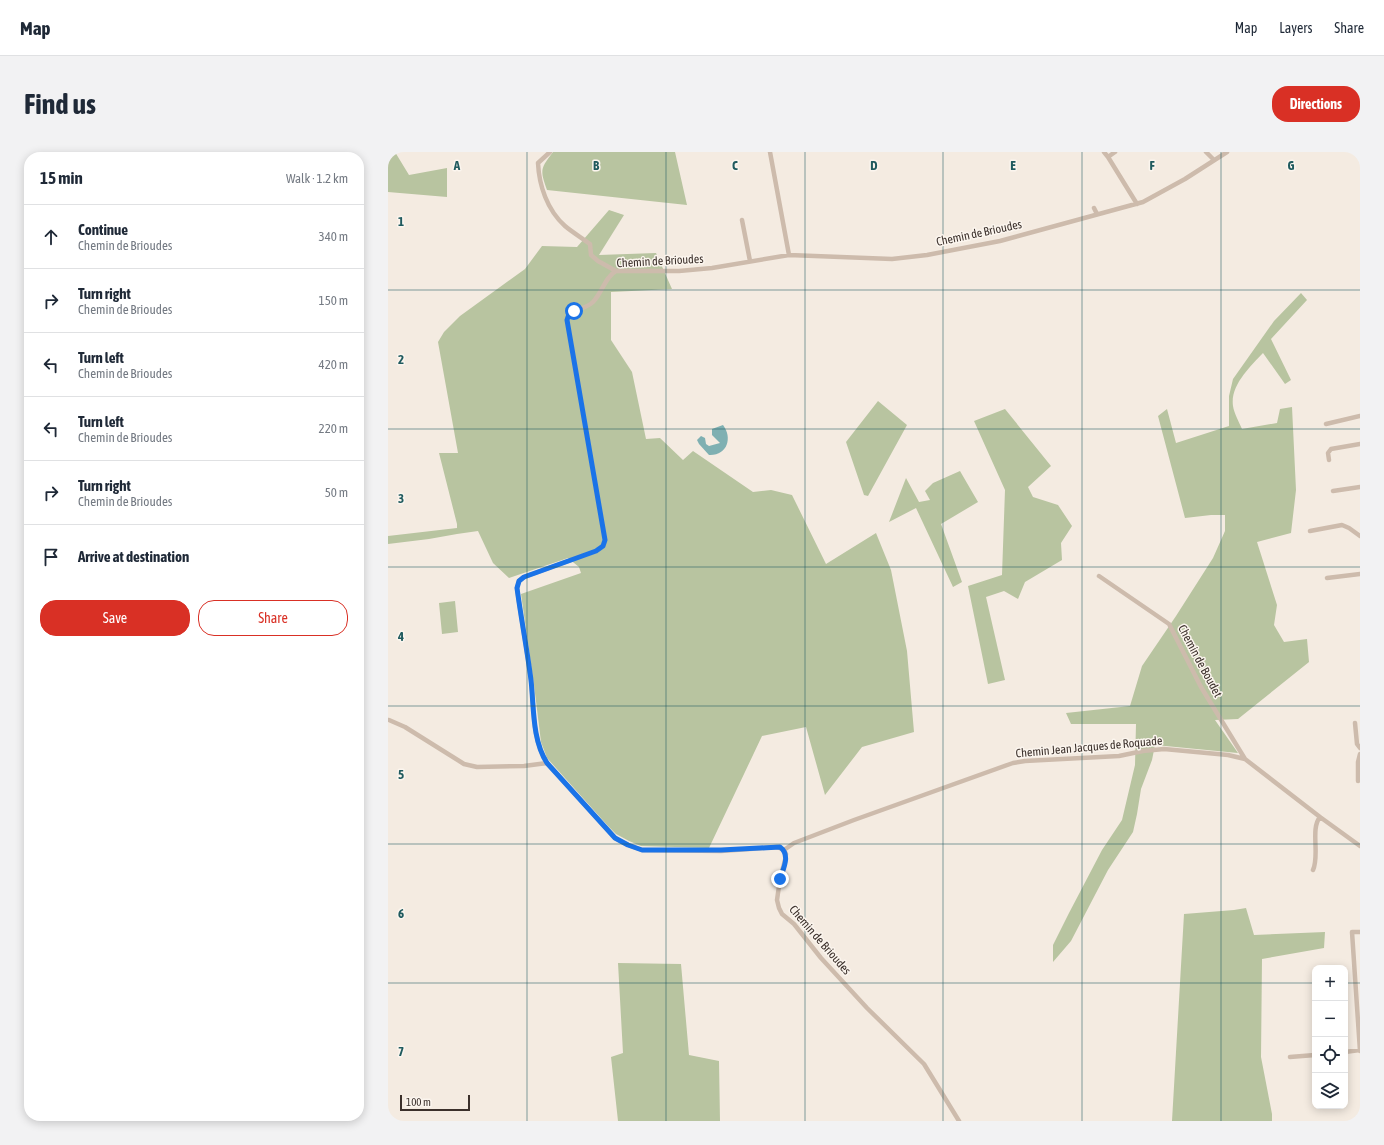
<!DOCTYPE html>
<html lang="en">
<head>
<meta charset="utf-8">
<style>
  :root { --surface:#fff; --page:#f2f2f3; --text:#1f2937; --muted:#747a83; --line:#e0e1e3; --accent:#d93025 }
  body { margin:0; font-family:"Asap Condensed",sans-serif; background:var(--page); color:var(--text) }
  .controls { position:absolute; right:12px; bottom:12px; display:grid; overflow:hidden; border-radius:8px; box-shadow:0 2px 10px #0003 }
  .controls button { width:36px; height:36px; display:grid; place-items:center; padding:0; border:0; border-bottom:1px solid var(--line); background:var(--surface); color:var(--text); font:20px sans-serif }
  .scale { position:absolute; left:12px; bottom:10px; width:70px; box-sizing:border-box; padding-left:4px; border:2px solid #3b302b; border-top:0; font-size:11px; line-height:14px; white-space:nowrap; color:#3b302b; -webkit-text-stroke:3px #fbf5ee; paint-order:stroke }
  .stop { position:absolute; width:12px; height:12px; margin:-9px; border:3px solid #1a73e8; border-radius:50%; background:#fff }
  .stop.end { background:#1a73e8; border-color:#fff; box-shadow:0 1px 4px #0008 }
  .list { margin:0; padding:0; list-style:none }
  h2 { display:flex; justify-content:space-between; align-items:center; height:52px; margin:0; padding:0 16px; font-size:17px }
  h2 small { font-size:13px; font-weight:400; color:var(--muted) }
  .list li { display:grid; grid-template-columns:26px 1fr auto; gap:12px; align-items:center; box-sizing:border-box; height:64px; padding:0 16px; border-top:1px solid var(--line) }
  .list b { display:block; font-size:15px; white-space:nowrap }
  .list p { margin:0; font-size:13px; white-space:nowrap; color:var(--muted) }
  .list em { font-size:13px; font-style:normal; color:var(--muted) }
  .actions { display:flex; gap:8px; padding:12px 16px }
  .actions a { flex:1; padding:9px 0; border:1px solid var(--accent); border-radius:16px; text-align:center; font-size:14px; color:var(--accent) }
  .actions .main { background:var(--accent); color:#fff }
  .icon { flex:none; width:22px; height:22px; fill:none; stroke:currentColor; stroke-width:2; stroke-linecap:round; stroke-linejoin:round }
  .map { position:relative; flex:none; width:972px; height:969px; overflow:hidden; border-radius:16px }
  header { display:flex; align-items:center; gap:24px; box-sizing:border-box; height:56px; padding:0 20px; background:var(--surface); border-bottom:1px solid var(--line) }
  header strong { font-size:19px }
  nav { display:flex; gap:22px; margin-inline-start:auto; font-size:14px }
  .intro { display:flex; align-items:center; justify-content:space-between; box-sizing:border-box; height:96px; padding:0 24px }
  h1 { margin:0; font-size:28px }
  .button { padding:10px 18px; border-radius:16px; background:var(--accent); color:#fff; font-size:14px; font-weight:700 }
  main { display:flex; gap:24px; padding:0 24px }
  aside { flex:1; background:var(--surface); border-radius:16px; box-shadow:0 2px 10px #0003 }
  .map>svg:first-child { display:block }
  .green { fill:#b8c4a0 }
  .water { fill:#7fb0b2 }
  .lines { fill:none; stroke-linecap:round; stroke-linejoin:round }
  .minor { stroke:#cdbbac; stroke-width:4.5 }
  .route { stroke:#1a73e8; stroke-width:5 }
  .grid { fill:none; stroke:#1f5a5e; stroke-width:1; stroke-opacity:0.55 }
  .labels { text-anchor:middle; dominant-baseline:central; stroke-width:3; stroke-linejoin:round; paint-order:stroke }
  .street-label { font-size:12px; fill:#3b302b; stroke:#fbf5ee }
  .grid-label { font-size:13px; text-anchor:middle; font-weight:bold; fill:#1f5a5e; stroke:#fbf5ee; stroke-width:3; stroke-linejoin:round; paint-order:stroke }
</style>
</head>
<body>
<header>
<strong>Map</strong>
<nav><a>Map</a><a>Layers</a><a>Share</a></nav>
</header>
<div class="intro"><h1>Find us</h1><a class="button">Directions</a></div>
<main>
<aside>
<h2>15 min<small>Walk · 1.2 km</small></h2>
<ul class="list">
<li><svg class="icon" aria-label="ahead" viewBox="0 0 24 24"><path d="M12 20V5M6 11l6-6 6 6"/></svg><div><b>Continue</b><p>Chemin de Brioudes</p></div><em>340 m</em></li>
<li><svg class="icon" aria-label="right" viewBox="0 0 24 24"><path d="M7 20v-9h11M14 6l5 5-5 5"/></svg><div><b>Turn right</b><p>Chemin de Brioudes</p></div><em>150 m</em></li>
<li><svg class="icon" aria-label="left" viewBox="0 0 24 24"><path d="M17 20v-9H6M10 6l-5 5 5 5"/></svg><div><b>Turn left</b><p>Chemin de Brioudes</p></div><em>420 m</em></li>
<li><svg class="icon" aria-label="left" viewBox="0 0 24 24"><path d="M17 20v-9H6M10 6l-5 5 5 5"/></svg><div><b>Turn left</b><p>Chemin de Brioudes</p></div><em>220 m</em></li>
<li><svg class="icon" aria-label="right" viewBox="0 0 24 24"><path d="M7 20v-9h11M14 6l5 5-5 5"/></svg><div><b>Turn right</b><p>Chemin de Brioudes</p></div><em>50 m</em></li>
<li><svg class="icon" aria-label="arrive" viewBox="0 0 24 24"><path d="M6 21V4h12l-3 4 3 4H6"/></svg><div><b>Arrive at destination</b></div></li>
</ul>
<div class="actions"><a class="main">Save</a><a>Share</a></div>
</aside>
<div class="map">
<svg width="972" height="969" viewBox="0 0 972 969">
  <rect width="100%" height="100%" fill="#f4ebe1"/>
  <path class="green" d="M0,0H7L21,23L59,16V45L0,40Z
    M165,0H287L299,53L159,38C152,18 152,17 165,0Z
    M221,58L236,63L211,103L268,101L284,137L223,140V188L244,220L258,287L272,286L295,308L305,299L365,340L383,338L404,343L438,412L488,381L503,418L519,499L526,580L474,595L437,643L418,575L374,584L321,696L253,694L241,689L228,682L220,674L159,606L153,590L146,533L133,442L193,421L191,415L180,406L121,426L105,411L90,379L69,382L41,387L0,392V384L69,376V372L51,301H70L50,190L56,180L72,164L137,117L154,94L189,95Z
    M913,141L919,148L883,187L903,228L897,232L875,201C863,214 842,233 845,254C846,261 851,270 854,277L889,271L892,257L904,255L908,338L903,381L869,390L889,453L886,473L896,490L919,487L921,510L850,567L827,568L850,601L767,593L764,608L753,637L749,662L745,680L720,718L683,789L665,810V793L681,761L714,698L734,668L747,613L748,572H683L678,561L742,554L754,514L788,464L825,406L837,379V363H823L797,366L770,264L779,257L788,291L841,274V244L845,227L886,169Z
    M490,249L519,273L480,344L476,343L458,290Z
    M617,257L663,314L640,335L645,345L670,353L684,374L673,391L674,408L637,430L630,447L616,439L598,445L617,528L600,532L580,434L614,423L617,338L586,269Z
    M572,319L590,350L553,372L574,430L565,435L528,356L501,370L518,326L531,350L542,348L537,339L545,331Z
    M67,449L70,480L54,482L51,451Z
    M858,756L866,783L937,780L936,796L874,807L873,905L884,962V969H784L796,762L846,758Z
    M230,811L293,812L301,903L331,909L332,969H230L223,905L235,901Z"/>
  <path class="water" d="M335,273C345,286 339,304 321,303L311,292L309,288L313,284L317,286L318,292L321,294L332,291L324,283V277Z"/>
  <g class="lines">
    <path class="minor" d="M162,0L150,11C151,33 159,58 177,74C184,80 194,86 202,92L203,103L210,109L228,119
      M382,0L401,103
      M716,0L720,5
      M727,0L720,5L749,52
      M818,0L826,8
      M706,56L709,62
      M354,68L362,109
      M938,272L972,264
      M941,308L940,301L943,297L972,292
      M945,339L972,335
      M922,379L954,373L961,376L972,384
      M711,424L781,472L813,535L857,607
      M939,426L972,422
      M1,568L17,575L76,612L89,615L136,614L159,611
      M967,571L969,592L972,596
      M970,629V610L972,602
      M396,698L406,691L466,668L625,611L637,609L731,604L755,599L776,597L840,603L857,607L932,665L972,694
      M925,718C932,703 922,677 932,665
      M972,780H964L972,899
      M957,900L972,898
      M902,905L927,903
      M571,969L536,912L479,856L433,806L406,772L394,762L391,756L389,748L392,727L397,708L398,702L396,698L389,695L333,699L254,698L240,693L227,686L159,611C144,588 146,555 143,528C139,497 133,466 129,436L131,429L136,425L208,399L215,394L217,388L179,168C183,156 197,158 205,150C214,141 217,125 228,119H291L324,116L401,103L504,107L539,103L612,89L755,50L797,27L839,0"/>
  </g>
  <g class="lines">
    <path class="route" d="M186,159L181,162L179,168L217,388L215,394L208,399L136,425L131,429L129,436C133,466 139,497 143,528C146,555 144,588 159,611L227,686L240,693L254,698H333L392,695C403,703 395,717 392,727"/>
  </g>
  <path class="grid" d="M139,0V969M278,0V969M417,0V969M555,0V969M694,0V969M833,0V969M0,138H972M0,277H972M0,415H972M0,554H972M0,692H972M0,831H927M957,831H972"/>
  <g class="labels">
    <g class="street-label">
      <text transform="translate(591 81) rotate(-12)">Chemin de Brioudes</text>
      <text transform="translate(272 109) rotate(-3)">Chemin de Brioudes</text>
      <text transform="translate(812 509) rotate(62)">Chemin de Boudet</text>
      <text transform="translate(701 595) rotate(-5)">Chemin Jean Jacques de Roquade</text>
      <text transform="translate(432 788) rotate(49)">Chemin de Brioudes</text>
    </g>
  </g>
  <g class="grid-label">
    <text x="69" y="18">A</text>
    <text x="208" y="18">B</text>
    <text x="347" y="18">C</text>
    <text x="486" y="18">D</text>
    <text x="625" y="18">E</text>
    <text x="764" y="18">F</text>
    <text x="903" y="18">G</text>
    <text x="13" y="74">1</text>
    <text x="13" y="212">2</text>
    <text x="13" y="351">3</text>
    <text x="13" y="489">4</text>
    <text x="13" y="627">5</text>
    <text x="13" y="766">6</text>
    <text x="13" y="904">7</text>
  </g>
</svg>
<div class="controls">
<button>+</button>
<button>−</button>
<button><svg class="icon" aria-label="locate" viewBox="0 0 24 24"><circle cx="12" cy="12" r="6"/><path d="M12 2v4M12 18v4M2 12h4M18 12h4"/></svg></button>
<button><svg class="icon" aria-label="layers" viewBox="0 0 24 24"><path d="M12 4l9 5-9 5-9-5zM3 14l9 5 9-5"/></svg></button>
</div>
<div class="scale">100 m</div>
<div class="stop" style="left:186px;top:159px"></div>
<div class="stop end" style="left:392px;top:727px"></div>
</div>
</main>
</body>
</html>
